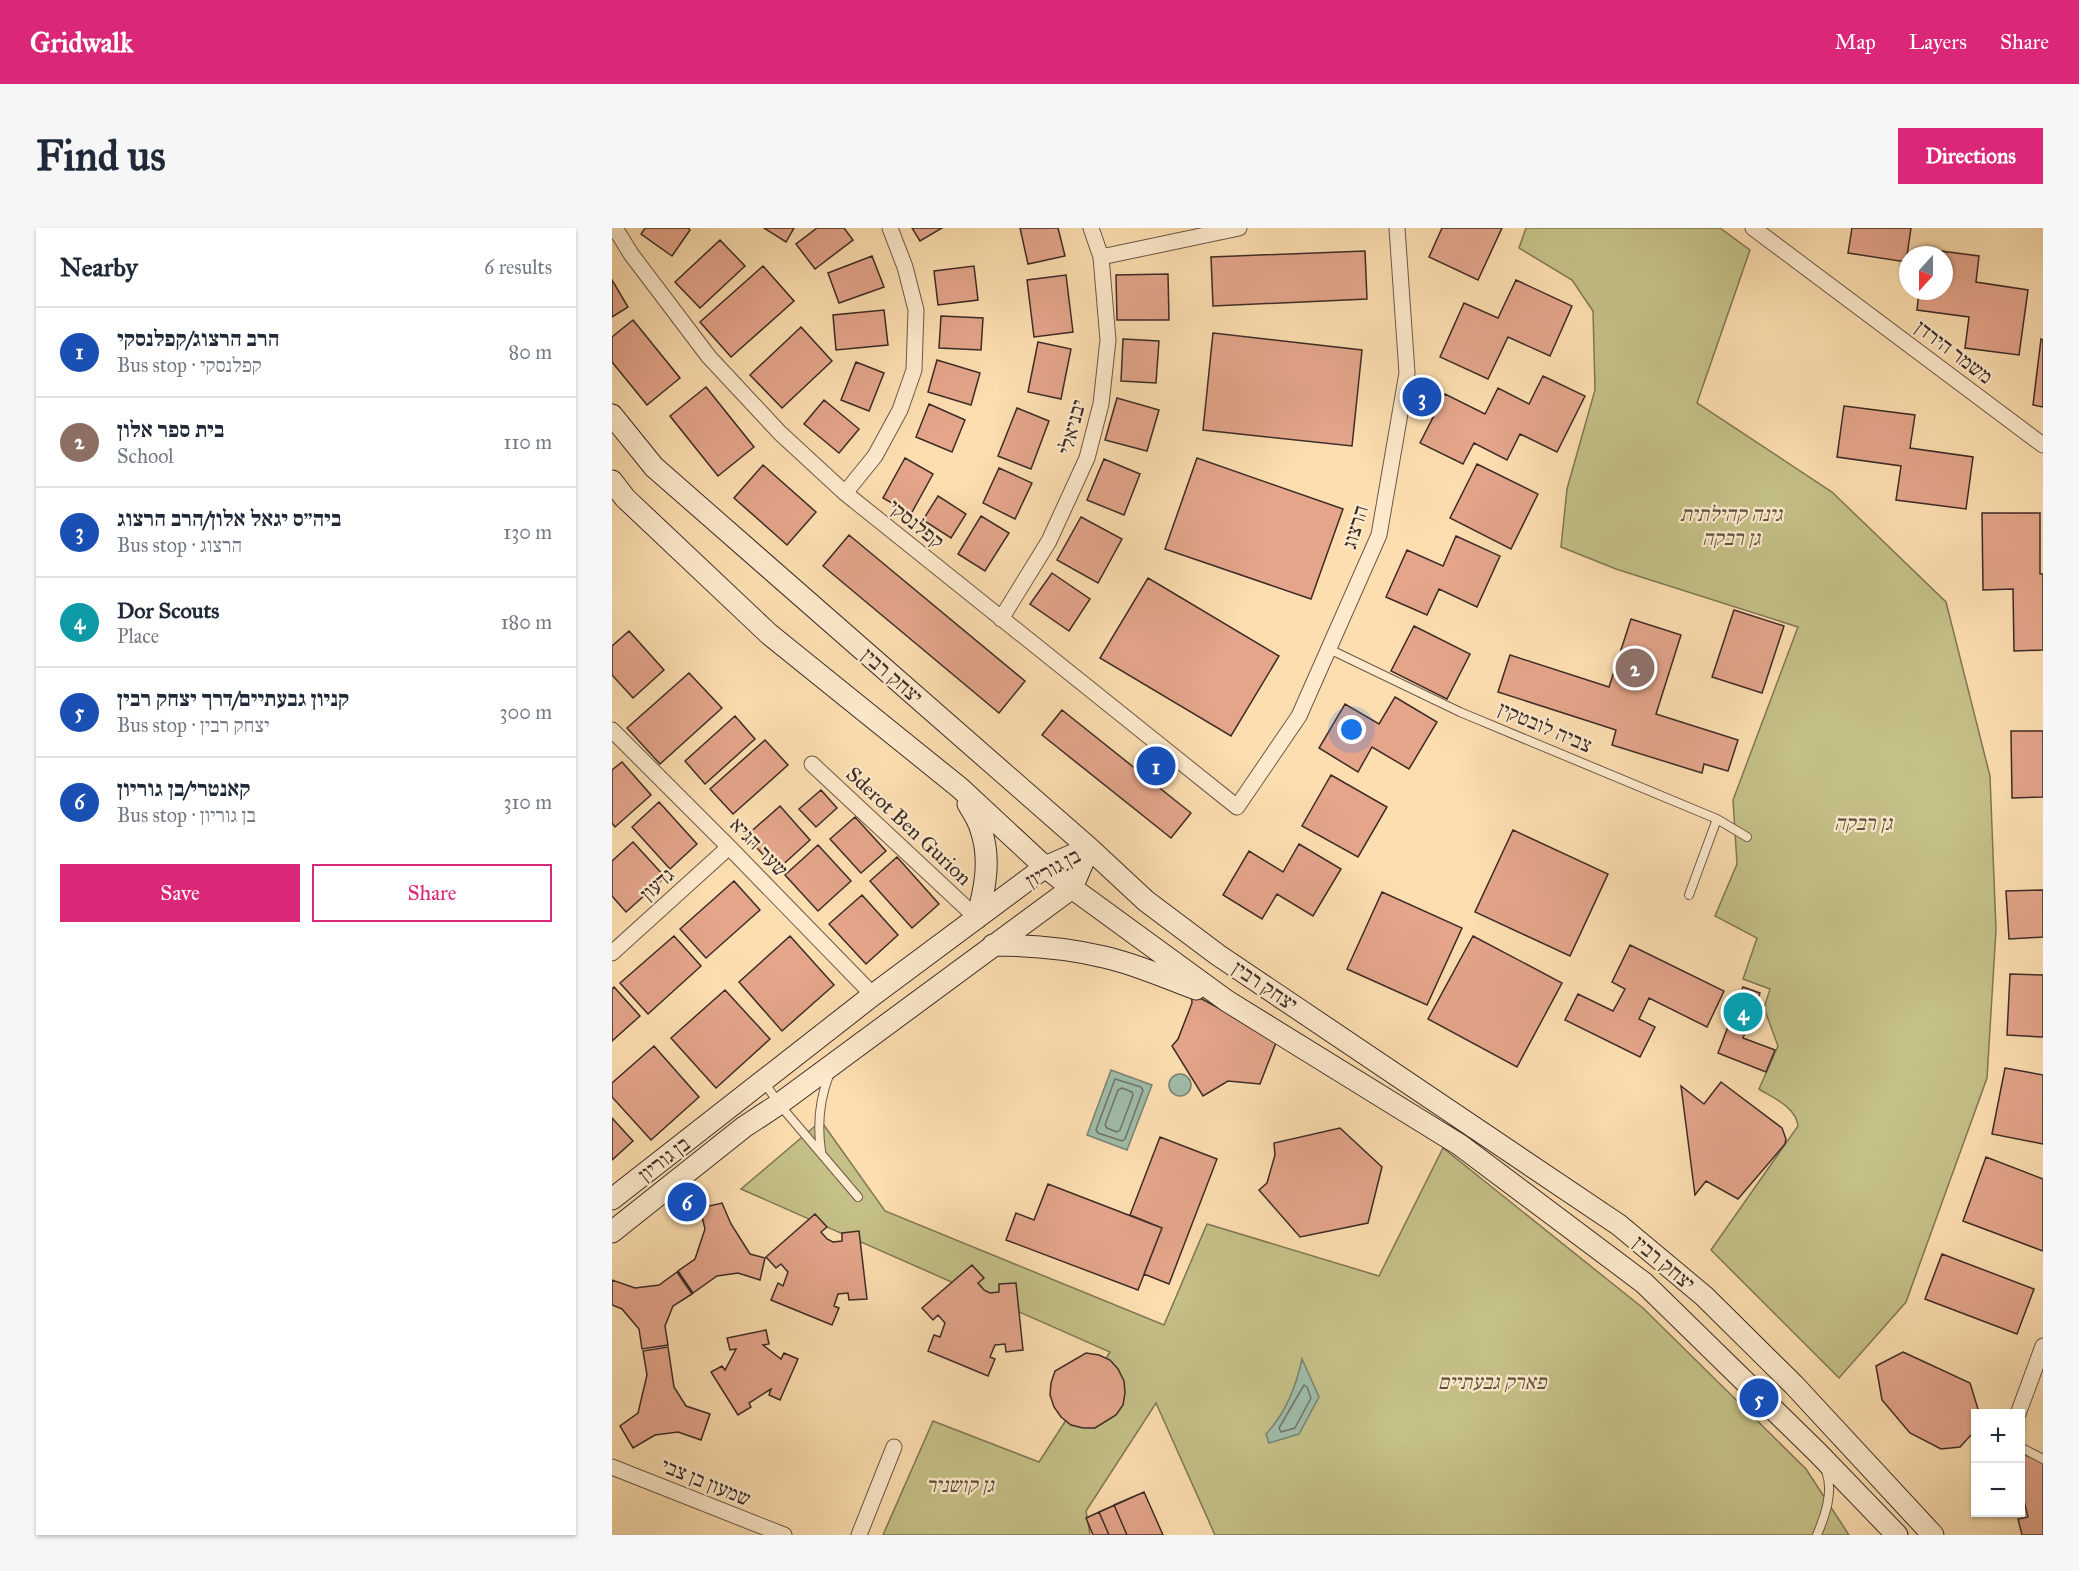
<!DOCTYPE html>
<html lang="en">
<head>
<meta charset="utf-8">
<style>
  :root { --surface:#fff; --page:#f6f6f7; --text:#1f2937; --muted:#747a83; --line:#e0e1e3; --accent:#db2777 }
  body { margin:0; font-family:"IM FELL Great Primer","Frank Ruhl Libre",serif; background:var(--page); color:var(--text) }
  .controls { position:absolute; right:18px; bottom:18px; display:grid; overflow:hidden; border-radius:0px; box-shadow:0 2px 4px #0004 }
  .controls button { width:54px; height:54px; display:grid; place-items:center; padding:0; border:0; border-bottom:2px solid var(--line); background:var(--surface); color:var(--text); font:30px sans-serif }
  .compass { position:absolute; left:1287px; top:18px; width:54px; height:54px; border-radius:50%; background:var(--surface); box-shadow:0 2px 4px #0004; rotate:201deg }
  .you { position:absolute; left:740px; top:502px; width:21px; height:21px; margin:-15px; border:4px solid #fff; border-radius:50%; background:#1a73e8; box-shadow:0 0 0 9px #1a73e833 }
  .badge { display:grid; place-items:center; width:39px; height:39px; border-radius:50%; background:var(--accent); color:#fff; font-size:20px; font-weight:700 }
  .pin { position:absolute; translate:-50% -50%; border:3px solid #fff; box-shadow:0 2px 6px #0006 }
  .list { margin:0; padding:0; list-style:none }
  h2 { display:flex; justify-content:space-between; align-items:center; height:78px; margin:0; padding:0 24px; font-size:26px }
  h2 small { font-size:20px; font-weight:400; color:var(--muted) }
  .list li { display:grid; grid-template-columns:39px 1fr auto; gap:18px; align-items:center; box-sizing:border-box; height:90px; padding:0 24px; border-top:2px solid var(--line) }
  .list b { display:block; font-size:22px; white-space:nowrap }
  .list p { margin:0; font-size:20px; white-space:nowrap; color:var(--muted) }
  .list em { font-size:20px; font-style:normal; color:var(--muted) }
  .actions { display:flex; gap:12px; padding:18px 24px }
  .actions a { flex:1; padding:14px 0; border:2px solid var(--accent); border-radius:0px; text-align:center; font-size:21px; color:var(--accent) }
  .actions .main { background:var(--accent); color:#fff }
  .map { position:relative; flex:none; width:1431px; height:1307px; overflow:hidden; border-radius:0px }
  header { display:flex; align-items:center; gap:36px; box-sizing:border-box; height:84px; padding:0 30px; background:var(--accent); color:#fff }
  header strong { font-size:28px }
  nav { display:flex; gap:33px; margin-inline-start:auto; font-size:21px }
  .intro { display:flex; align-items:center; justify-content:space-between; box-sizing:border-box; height:144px; padding:0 36px }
  h1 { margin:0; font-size:42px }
  .button { padding:15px 27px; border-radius:0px; background:var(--accent); color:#fff; font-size:21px; font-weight:700 }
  main { display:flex; gap:36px; padding:0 36px }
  aside { flex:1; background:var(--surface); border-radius:0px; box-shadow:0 2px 4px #0004 }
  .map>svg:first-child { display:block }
  .green { fill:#c4c087; stroke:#807656; stroke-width:1.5 }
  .water { fill:#a0bca8; stroke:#788274; stroke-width:1.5 }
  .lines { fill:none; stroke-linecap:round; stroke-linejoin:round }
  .shore { stroke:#6e7467; stroke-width:1.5 }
  .building { fill:#e4a58b; stroke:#3d2c26; stroke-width:1.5 }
  .lane-casing { stroke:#6d5848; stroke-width:10 }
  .street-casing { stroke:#6d5848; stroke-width:17 }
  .secondary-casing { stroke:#3d2c26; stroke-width:23 }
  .lane { stroke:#fdeacc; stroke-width:8 }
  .street { stroke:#fdeacc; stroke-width:15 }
  .secondary { stroke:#fdeacc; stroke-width:21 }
  .labels { text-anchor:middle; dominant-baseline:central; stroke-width:4.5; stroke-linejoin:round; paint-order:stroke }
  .street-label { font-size:21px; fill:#3d2c26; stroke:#fdeacc }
  .park-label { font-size:21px; font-style:italic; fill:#5f513e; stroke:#fdeacc }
</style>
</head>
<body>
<header>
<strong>Gridwalk</strong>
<nav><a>Map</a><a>Layers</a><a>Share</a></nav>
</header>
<div class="intro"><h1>Find us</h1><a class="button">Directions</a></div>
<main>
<aside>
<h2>Nearby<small>6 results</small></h2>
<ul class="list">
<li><span class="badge" style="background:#1a4fb4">1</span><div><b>הרב הרצוג/קפלנסקי</b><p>Bus stop · קפלנסקי</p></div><em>80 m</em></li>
<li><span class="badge" style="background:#8d6e63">2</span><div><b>בית ספר אלון</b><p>School</p></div><em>110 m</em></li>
<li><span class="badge" style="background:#1a4fb4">3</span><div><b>ביה״ס יגאל אלון/הרב הרצוג</b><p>Bus stop · הרצוג</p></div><em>130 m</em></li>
<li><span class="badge" style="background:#0f9aa8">4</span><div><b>Dor Scouts</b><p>Place</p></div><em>180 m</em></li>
<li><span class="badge" style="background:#1a4fb4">5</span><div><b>קניון גבעתיים/דרך יצחק רבין</b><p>Bus stop · יצחק רבין</p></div><em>300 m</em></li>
<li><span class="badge" style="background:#1a4fb4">6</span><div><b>קאנטרי/בן גוריון</b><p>Bus stop · בן גוריון</p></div><em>310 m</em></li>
</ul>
<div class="actions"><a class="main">Save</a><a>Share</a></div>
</aside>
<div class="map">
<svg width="1431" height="1307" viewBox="0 0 1431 1307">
  <rect width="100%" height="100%" fill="#fcdeb0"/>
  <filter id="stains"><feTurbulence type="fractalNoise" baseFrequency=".00333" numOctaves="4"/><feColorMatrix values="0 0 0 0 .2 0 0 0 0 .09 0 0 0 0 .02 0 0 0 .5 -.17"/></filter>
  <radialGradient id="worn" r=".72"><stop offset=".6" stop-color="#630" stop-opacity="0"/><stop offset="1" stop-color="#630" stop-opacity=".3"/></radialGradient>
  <path class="green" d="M914,0H1108L1138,22L1085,175L1220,264L1334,374L1378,548L1384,702L1375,850L1294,1074L1227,1150L1099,1022L1186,898C1184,879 1161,870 1147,861L1166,818L1152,780L1158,761L1131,751L1145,710L1103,688L1125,636L1121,572L1186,399L1004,341L949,319L955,261L983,162L981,83L960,52L907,20Z
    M209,893L273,983L552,1097L595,996L767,1048L831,920L1031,1080L1194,1241L1237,1307H603L544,1175L474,1283L478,1307H271L321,1193L427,1234L498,1124L129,961Z"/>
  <path class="water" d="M499,842L540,857L515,922L475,907Z
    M557 857a11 11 0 1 1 22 0a11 11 0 1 1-22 0Z
    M690,1131L707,1169L687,1206L657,1215L654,1206C674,1185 684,1159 690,1131Z"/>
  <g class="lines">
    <path class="shore" d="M503,851L529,859L531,862L513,911L510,913L486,905L484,902Z
      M510,860L520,864L521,867L508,902L505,904L495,900L493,897L506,862Z
      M692,1157L695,1159L699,1170L683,1200L669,1204L667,1200Z"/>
  </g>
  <path class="building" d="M33,0H76L78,2L60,28L29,6Z
    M152,0H182L174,14Z
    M205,0H232L241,12L203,41L184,16Z
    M300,0H330L308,13Z
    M408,0H446L453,28L416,36Z
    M830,0H890L866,52L817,29Z
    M1240,0H1299L1294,34L1236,25Z
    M108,12L133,38L88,80L63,54Z
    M1313,21L1367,28L1364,54L1416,62L1407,127L1353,120L1357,89L1305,82L1307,63H1332V27H1312Z
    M753,23L755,71L601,78L599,29Z
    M260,28L272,59L227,75L216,45Z
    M151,38L182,73L119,129L88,94Z
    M362,38L366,72L326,77L322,43Z
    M556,46L557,92H505L504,47Z
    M454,47L461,104L422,109L415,52Z
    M0,52L16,79L0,89Z
    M904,52L960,78L938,128L896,109L876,151L828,129L852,75L886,90Z
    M272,82L276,117L224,122L221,87Z
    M329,88L371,90L369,122L327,120Z
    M21,92L68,150L35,177L0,134V109Z
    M189,99L220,133L170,180L138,147Z
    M601,105L750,122L740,218L591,202Z
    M511,111L547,113L544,155L509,153Z
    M1429,111L1431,112V179L1421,177Z
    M426,114L459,121L449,171L416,164Z
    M325,132L368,145L359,177L316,164Z
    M244,134L272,145L257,183L229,172Z
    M931,148L973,168L945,224L908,206L895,232L862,215L851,236L808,215L833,166L873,186L886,160L917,176Z
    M94,159L142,219L106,248L58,188Z
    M505,170L547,182L535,223L493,212Z
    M212,172L247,201L227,225L192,196Z
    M317,176L353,192L340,224L304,209Z
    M1232,178L1303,187L1298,220L1361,229L1354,281L1284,272L1289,238L1225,229Z
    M405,180L437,193L419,241L386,228Z
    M293,230L321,246L299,286L271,270Z
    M585,230L731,281L699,371L553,321Z
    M492,231L528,246L512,287L475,272Z
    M865,236L926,266L899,321L838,290Z
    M151,237L204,284L175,317L122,270Z
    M387,240L420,255L403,291L371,275Z
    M326,268L354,286L339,310L311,292Z
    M1370,285H1428V346H1431V422L1402,423L1401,361L1371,362Z
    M369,288L397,305L373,343L346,326Z
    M469,289L510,311L486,355L445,332Z
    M237,307L413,453L387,485L211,338Z
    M844,308L888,328L865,379L827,361L815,387L774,369L795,322L831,338Z
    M440,345L478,371L457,403L418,376Z
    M536,350L667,428L619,508L488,430Z
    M1122,382L1172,398L1150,465L1100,449Z
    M1019,391L1069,407L1044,486L1126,512L1116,543L1092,536L1090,545L1000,517L1004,502L886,464L898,427L997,459Z
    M802,398L858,426L835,471L779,443Z
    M17,403L52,442L21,470L0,447V418Z
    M77,445L110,480L48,536L15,500Z
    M783,469L825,494L797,541L760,519L746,544L707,520L733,476L767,496Z
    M450,482L579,585L559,610L430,507Z
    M123,488L143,511L93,556L73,533Z
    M1399,503H1431V569L1400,570Z
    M153,512L176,537L121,586L98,561Z
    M10,534L39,567L3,599L0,595V542Z
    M719,547L775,579L746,629L690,598Z
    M209,562L225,580L204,599L187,581Z
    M47,574L85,616L58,641L20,599Z
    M168,578L198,612L165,642L134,608Z
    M243,589L274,623L249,645L218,611Z
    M901,602L996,646L958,728L863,684Z
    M21,614L53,649L14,684L0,668V633Z
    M687,616L729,641L701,688L665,666L650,691L611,667L637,623L671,644Z
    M206,617L239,653L206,683L173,647Z
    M285,629L327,676L300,700L258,653Z
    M122,653L148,682L94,730L68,701Z
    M1431,662V709L1397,711L1394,663Z
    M770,664L850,700L815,777L735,741Z
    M250,667L286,707L254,736L217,696Z
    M62,708L89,738L36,786L8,755Z
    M178,708L222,757L170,803L127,754Z
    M861,708L950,755L905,839L816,791Z
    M1018,717L1112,763L1095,799L1037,770L1027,791L1043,799L1028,829L953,792L966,766L1001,783L1013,761L1000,754Z
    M1398,746L1431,747V809L1395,807Z
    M2,759L28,788L0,813V761Z
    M1131,759L1148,765L1131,810L1163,822L1154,844L1106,825Z
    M113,762L158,811L104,860L59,810Z
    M579,765L665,812L648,856L616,853L591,868L560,818L566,811L580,775Z
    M42,818L87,869L39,912L0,869V855Z
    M1393,840L1431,847V916L1380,906Z
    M1109,854L1170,900L1174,911L1173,916L1126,971L1094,953L1083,967L1069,858L1092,876Z
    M0,890L21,913L0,932Z
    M728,900L770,939L756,995L688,1009L647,962L655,955L663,927L662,915Z
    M548,909L605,931L557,1056L532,1046L550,1000L518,987Z
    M1374,929L1431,951V1023L1351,993Z
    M436,956L550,1000L526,1062L394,1012L404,985L422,992Z
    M110,975L119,996L138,1026L153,1030L148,1052L126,1045L105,1048L81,1065L66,1043L83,1031L93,1001L88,980Z
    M203,986L215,999L209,1004L215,1011L221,1014L230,1013V1005L247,1003L255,1071L237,1072L236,1065L226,1066L222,1078L227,1080L220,1097L159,1072L166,1055L171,1058L176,1044L169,1036L164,1040L154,1029Z
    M1330,1026L1422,1061L1405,1106L1313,1071Z
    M360,1037L372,1050L366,1055L372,1062L378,1065L387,1064V1056L404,1055L411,1122L394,1124L393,1116L383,1117L378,1129L383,1131L376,1148L316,1123L322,1107L328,1109L333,1095L326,1087L321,1092L310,1080Z
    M65,1044L80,1066L61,1078L53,1098L56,1117L30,1121L27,1101L10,1081L0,1077V1052L23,1060L47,1057Z
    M154,1102L157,1116L151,1117L169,1131L172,1125L186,1131L168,1172L157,1167L159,1161L137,1175L139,1179L126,1187L99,1144L110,1138L113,1142L124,1121L118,1122L115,1110Z
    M56,1119L62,1159L74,1178L98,1186L89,1212L66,1204L43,1207L21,1220L8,1198L26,1185L35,1147L31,1123Z
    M1291,1124L1358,1155L1366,1181L1360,1206L1348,1219L1329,1221L1298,1205L1270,1172L1264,1138Z
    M474,1125L487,1127L498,1132L506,1141L512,1153L513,1165L511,1177L504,1187L483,1200H471L459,1197L449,1189L442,1179L438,1167L439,1155L443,1143Z
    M1408,1225L1431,1234V1307H1410L1406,1291L1416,1289L1411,1269L1408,1270Z
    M532,1264L551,1307H515L502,1277Z
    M532,1264L551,1307H497L487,1284Z
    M532,1264L551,1307H481L474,1290Z"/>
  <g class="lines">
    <defs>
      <path id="lane" d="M717,421L848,484L1105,591L1135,609
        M1077,667L1105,591
        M152,854L167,876L246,969
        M209,923C205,896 207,873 217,847
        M1408,1219L1431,1231
        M1205,1307C1213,1288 1222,1263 1214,1243"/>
      <path id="street" d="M3,0L19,26L97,129L168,205L233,265L625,579L687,488L767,307L795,145L785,0
        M1141,0L1431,217
        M489,29L627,0
        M233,265L263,228L288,182L302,142L304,82L293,39L278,0
        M389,391L437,313L475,230L489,176L496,112L489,29L479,0
        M0,502L117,619L261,767
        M200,536L365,690
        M0,725L117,619
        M1406,1186L1431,1118
        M0,1239L172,1307
        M247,1307L282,1219"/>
      <path id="secondary" d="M0,187L42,239L477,620L534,673L606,727L1007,997L1092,1068L1182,1157L1321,1307
        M0,253L13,270L157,406L348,560L433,639L460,660L615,773L848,917L1032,1055L1206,1225L1285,1307
        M356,576C361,584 367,593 369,602C379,631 373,661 365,690
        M381,717C419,717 455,720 492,729C524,736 554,750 584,761
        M0,971L261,767L433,639L477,620
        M0,1004L132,899L167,876L460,660L477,620"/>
    </defs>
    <use href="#lane" class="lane-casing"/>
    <use href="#street" class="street-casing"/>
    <use href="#secondary" class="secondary-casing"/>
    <use href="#lane" class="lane"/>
    <use href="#street" class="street"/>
    <use href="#secondary" class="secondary"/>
  </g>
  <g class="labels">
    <g class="street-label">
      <text transform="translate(1342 124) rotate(37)">משמר הירדן</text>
      <text transform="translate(460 199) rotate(-75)">יבניאלי</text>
      <text transform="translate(304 296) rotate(39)">קפלנסקי</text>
      <text transform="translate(743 299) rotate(-73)">הרצוג</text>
      <text transform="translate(280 448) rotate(41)">יצחק רבין</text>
      <text transform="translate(933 499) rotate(23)">צביה לובטקין</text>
      <text transform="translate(297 598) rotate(43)">Sderot Ben Gurion</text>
      <text transform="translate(147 619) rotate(46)">שער הגיא</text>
      <text transform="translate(441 640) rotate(-29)">בן גוריון</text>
      <text transform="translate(45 656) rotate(-42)">גדעון</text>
      <text transform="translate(653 758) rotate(34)">יצחק רבין</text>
      <text transform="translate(52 931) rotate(-38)">בן גוריון</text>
      <text transform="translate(1052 1035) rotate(40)">יצחק רבין</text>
      <text transform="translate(94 1254) rotate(22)">שמעון בן צבי</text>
    </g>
    <g class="park-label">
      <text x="1119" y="286">גינה קהילתית<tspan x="1119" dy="24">גן רבקה</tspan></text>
      <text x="1251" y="595">גן רבקה</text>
      <text x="880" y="1154">פארק גבעתיים</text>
      <text x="348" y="1257">גן קושניר</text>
    </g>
  </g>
  <rect width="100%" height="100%" filter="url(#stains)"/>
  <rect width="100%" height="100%" fill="url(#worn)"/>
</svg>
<div class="controls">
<button>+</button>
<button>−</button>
</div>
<svg class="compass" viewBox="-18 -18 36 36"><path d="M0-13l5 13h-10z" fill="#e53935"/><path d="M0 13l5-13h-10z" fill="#747a83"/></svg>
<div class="you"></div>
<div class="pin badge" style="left:544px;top:538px;background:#1a4fb4">1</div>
<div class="pin badge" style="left:1023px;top:440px;background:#8d6e63">2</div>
<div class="pin badge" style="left:810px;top:169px;background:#1a4fb4">3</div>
<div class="pin badge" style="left:1131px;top:784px;background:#0f9aa8">4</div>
<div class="pin badge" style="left:1147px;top:1170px;background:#1a4fb4">5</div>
<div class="pin badge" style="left:75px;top:974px;background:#1a4fb4">6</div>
</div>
</main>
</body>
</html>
